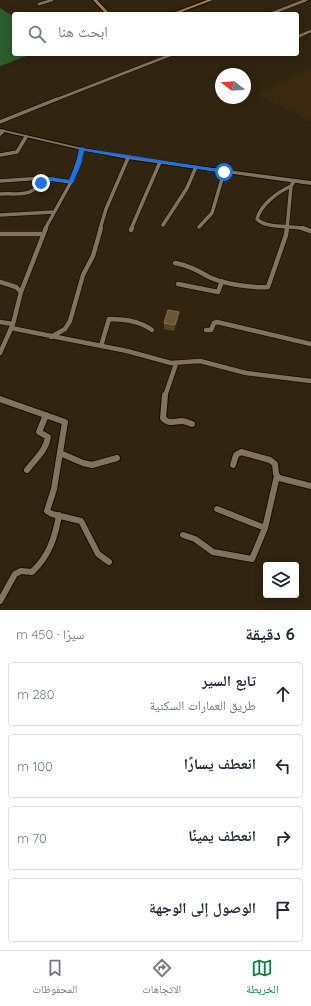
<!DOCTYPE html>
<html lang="ar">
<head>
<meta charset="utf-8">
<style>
  :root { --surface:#fff; --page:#f6f6f7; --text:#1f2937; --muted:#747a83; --line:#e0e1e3; --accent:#0b8043 }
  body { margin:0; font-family:Quicksand,"Noto Naskh Arabic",sans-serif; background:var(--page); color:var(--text); direction:rtl }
  .controls { position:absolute; right:12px; bottom:12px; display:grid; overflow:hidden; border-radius:4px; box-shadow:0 2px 10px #0003 }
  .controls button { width:36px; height:36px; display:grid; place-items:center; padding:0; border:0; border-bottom:1px solid var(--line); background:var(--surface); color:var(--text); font:20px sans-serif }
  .compass { position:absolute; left:215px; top:68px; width:36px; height:36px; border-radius:50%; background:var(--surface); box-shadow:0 2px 10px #0003; rotate:287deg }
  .stop { position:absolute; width:12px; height:12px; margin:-9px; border:3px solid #1a73e8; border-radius:50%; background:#fff }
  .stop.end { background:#1a73e8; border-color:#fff; box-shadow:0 1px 4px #0008 }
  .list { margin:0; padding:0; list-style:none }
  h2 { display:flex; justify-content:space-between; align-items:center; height:52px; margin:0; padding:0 16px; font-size:17px }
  h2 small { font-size:13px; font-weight:400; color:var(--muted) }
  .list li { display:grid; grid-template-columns:26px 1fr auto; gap:12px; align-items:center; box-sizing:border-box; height:64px; margin:0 8px 8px; padding:0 8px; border:1px solid var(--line); border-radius:4px }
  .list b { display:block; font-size:15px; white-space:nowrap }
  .list p { margin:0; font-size:13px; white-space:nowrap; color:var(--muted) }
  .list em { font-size:13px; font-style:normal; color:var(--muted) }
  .icon { flex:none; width:22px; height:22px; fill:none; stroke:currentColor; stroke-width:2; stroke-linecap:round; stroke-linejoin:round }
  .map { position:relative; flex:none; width:311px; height:610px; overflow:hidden; direction:ltr }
  .search { position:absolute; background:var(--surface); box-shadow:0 2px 10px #0003; left:12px; right:12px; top:12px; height:44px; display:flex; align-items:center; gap:10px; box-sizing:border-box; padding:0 14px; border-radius:4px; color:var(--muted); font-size:15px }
  .sheet { height:340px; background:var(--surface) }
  nav { display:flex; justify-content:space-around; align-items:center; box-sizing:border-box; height:56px; border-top:1px solid var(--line); background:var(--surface); font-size:11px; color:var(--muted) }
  nav a { display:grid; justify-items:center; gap:2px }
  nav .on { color:var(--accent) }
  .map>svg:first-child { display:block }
  .built { fill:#3a290f }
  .green { fill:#2b5d2a }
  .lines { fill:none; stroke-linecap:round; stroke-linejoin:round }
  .minor-far3-casing { stroke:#180d00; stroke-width:3.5 }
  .minor-far2-casing { stroke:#180d00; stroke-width:5 }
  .minor-far1-casing { stroke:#180d00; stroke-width:6 }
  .minor-casing { stroke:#180d00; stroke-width:8 }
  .secondary-casing { stroke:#180d00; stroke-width:2 }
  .primary-casing { stroke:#180d00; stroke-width:2 }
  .minor-far3 { stroke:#82735d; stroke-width:2.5 }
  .minor-far2 { stroke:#82735d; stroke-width:3.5 }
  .minor-far1 { stroke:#82735d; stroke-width:4.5 }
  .minor { stroke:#82735d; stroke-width:6 }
  .secondary { fill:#82735d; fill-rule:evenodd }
  .primary { fill:#97824a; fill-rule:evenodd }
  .wall { fill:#594422 }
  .shaded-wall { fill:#422f12 }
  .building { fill:#6a5737; stroke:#816f52 }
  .route { fill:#1a73e8 }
</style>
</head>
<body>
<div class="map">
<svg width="311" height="610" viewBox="0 0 311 610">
  <rect width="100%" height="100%" fill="#312410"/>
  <path class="built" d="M311,67V122L262,97L261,92Z"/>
  <path class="green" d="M0,8L14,17V54H32L0,66Z"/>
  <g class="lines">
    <defs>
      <path id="minor-far3" d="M39,4L52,0
        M270,14L306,0
        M297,37L311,31
        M55,100L173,54"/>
      <path id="minor-far2" d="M0,122L57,99
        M0,134L3,131
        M0,155L17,152L26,137
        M0,181L43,178L71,182
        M291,186C278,192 261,204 257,219C266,229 292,225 306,229
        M0,194C19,193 34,198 43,178
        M0,215L54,212
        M163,225L187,188L196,167
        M199,227L212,213L224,172
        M45,229L71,182L82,149
        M100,229L106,209L128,158
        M131,229L160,162
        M287,229L291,186L294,181"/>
      <path id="minor-far1" d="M302,228L311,231
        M131,230L132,228
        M0,234H43
        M175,263C187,265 199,271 209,277C223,284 252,288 268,287L286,235L287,228
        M0,282L16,287L21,292
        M178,284L218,292L222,281
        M0,322L13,324
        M11,328L127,351L171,363L200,361L246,373L311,381
        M206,330H211L214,323L217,322L311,344
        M51,337L65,329L70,321L83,275L93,256L101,228
        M101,346L109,319C123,319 140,321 152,330
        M0,353L13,324L21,292L46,228
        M165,396L176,364"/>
      <path id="minor" d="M165,395L163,418C169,425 174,421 182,421C185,421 189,423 192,424
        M0,399L65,422L54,489L47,511L52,514L81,521L98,554L109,562
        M60,453L83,463L92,465L117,458
        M233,465L236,455L241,452L270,460L275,464L276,474L279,478L311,486
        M27,470C35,459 46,451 48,437L39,432L46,415
        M217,509L265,528
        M183,535L195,539L213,552L252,559L265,528L277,476
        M0,601L15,574L21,571L32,572C49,556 55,538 59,515"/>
      <path id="secondary" d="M0,129L82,148L128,157L311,181V185L128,159L82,150L0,131Z"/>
      <path id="primary" d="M93,0H97L110,14H106Z
        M207,0H213L176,14H170Z"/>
    </defs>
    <use href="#minor-far3" class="minor-far3-casing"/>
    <use href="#minor-far2" class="minor-far2-casing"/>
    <use href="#minor-far1" class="minor-far1-casing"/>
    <use href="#minor" class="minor-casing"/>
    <use href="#secondary" class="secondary-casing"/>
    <use href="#primary" class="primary-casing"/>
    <use href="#minor-far3" class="minor-far3"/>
    <use href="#minor-far2" class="minor-far2"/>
    <use href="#minor-far1" class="minor-far1"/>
    <use href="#minor" class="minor"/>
    <use href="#secondary" class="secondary"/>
    <use href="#primary" class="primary"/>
  </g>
  <path class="wall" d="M178,318L174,331L164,329V323Z"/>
  <path class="shaded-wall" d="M179,312L178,318L174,331L175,325Z"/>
  <path class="building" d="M168,310L179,312L175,325L164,323Z"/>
  <path class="route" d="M82,148L224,170L226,172L224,173L84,151L81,164L73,183L45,180L43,184H39L40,178L43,176L69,180L76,164L79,149Z"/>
</svg>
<div class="controls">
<button><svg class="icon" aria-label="layers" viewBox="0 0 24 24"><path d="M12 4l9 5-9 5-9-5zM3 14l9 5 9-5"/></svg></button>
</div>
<svg class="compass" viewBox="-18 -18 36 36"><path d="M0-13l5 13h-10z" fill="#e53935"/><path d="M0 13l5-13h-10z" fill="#747a83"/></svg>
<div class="stop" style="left:224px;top:172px"></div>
<div class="stop end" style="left:41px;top:183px"></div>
<div class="search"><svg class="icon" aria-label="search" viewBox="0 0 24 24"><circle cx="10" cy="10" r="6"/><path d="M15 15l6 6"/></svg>ابحث هنا</div>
</div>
<section class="sheet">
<h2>6 دقيقة<small>سيرًا · 450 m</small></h2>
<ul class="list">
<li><svg class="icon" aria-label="ahead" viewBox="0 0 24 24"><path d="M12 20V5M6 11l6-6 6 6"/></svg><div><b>تابع السير</b><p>طريق العمارات السكنية</p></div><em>280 m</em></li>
<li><svg class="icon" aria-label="left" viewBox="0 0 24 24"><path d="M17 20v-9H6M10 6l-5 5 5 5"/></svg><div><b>انعطف يسارًا</b></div><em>100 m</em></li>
<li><svg class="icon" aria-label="right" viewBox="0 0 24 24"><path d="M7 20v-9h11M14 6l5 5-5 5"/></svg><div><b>انعطف يمينًا</b></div><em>70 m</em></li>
<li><svg class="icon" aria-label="arrive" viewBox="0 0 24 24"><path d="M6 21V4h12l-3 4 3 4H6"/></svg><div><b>الوصول إلى الوجهة</b></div></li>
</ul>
</section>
<nav>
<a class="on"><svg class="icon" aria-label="map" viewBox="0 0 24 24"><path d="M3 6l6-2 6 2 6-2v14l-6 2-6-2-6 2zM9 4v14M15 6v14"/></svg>الخريطة</a>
<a><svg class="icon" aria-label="directions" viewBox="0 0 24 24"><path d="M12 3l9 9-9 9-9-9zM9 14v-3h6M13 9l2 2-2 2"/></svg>الاتجاهات</a>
<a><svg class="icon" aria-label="saved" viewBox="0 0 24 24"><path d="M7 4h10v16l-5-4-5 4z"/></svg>المحفوظات</a>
</nav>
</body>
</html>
